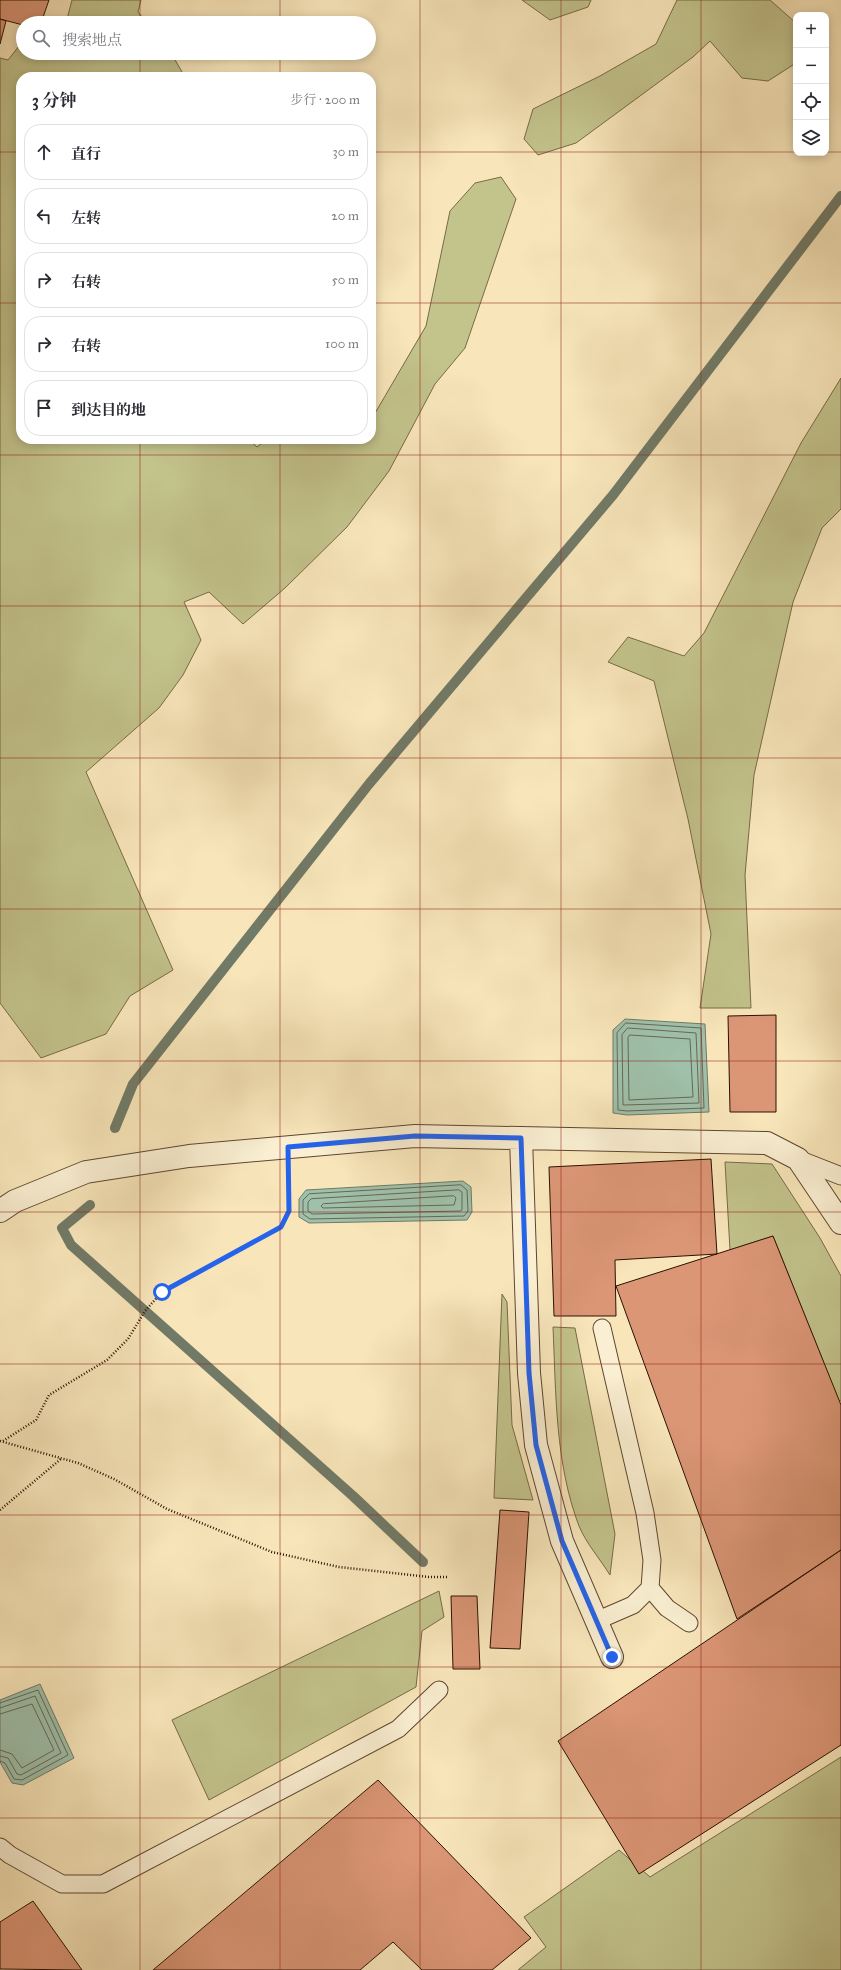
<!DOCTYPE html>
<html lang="zh">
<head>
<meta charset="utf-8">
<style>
  :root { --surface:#fff; --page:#f2f2f3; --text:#2b2b33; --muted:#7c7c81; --line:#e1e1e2 }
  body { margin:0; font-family:"IM FELL Great Primer","Noto Serif SC",serif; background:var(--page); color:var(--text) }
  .controls { position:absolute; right:12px; top:12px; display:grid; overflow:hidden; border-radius:8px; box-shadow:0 2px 10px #0003 }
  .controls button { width:36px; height:36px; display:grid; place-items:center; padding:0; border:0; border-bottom:1px solid var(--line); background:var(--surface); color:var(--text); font:20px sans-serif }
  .stop { position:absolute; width:12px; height:12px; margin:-9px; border:3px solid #2563eb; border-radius:50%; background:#fff }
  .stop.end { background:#2563eb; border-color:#fff; box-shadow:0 1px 4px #0008 }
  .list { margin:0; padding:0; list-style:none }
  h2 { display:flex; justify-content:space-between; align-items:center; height:52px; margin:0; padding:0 16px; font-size:17px }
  h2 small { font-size:13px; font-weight:400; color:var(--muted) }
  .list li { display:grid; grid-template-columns:26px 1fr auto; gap:12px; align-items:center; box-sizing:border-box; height:56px; margin:0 8px 8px; padding:0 8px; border:1px solid var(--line); border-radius:16px }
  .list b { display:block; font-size:15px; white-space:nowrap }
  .list em { font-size:13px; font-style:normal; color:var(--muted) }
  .icon { flex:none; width:22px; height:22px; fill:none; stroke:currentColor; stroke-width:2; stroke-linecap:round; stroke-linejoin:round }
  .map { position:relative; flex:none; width:841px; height:1970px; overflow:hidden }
  .search { position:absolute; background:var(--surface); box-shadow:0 2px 10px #0003; left:16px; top:16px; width:360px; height:44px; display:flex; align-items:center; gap:10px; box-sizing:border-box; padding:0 14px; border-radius:22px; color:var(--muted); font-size:15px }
  .panel { position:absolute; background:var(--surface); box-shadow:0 2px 10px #0003; left:16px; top:72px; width:360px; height:372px; border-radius:16px }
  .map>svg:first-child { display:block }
  .green { fill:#c3c38c; stroke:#786a47 }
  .water { fill:#9fc0aa; stroke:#717a67 }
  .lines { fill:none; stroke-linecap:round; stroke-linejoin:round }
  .shore { stroke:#666856; stroke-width:1 }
  .stream { stroke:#717a67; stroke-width:10 }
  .building { fill:#db9676; stroke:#2c1102 }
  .lane-casing { stroke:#5f4630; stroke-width:19 }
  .street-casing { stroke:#5f4630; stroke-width:24 }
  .path { stroke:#2c1102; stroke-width:2.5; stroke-dasharray:1 2; stroke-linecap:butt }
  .lane { stroke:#faefd2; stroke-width:17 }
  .street { stroke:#faefd2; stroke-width:22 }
  .route { stroke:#2563eb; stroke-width:5 }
  .grid { fill:none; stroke:#8f2418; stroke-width:1; stroke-opacity:0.55 }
</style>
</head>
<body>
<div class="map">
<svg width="841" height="1970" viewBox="0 0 841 1970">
  <rect width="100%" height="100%" fill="#f8e6ba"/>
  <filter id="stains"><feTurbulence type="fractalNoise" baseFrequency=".005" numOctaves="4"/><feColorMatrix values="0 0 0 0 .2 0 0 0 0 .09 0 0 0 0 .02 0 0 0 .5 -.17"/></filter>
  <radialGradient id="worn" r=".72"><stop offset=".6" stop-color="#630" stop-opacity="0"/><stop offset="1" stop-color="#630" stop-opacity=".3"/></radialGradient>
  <path class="green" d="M72,0H141L138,12L147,23H66Z
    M522,0H591L588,7L550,20Z
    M677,0H770L796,23V63L768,81L742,78L710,41L693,57L576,143L538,155L524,139L533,109L600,76L656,44Z
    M23,41V53H171L185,77H21V439H248L257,447L267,439H371V420L426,326L450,211L475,183L501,177L516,199L465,348L435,384L389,471L347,527L285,588L243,624L209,592L184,602L201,640L183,675L159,708L86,772L173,970L130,996L106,1034L41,1058L0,1003V58L8,60Z
    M841,378V509L822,528L793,602L754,775L745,875L751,1008H700L711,934L688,819L654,681L608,662L628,637L684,656L704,633L801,443Z
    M725,1162L772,1164L820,1238L841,1276V1401H839L773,1236L730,1250Z
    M502,1294L507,1302L512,1425L533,1500L494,1498Z
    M553,1327L575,1328L615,1534L610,1575C600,1559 586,1543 579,1526C555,1463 556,1393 553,1327Z
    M439,1591L444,1617L422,1631L416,1687L209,1800L172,1720Z
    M841,1757V1970H518L546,1947L524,1917L619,1850L650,1877Z"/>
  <path class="water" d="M625,1019L705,1024L709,1112L627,1115L613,1113V1030Z
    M463,1181L471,1187L472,1212L467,1220L309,1223L299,1217V1199L306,1190Z
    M40,1684L74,1758L23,1785L12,1783L0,1762V1700Z"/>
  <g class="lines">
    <path class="shore" d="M626,1023L701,1028L704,1108L627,1111L618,1110L617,1033Z
      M628,1028L696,1033L699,1103L623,1105L622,1035Z
      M630,1035L690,1039L693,1097L629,1100L628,1038Z
      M461,1185L467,1190L468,1211L464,1216L310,1219L303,1214V1200L309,1194Z
      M459,1190L462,1192V1209L461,1211L312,1214L308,1211V1202L311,1199Z
      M454,1196L456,1198L454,1205L323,1208L321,1206L323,1204Z
      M0,1703L38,1690L68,1755L22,1780L14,1779L5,1763L0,1761
      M0,1708L35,1696L61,1753L21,1775L17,1774L8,1758L0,1756
      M0,1714L32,1704L54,1750L22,1768L12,1754L0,1750"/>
    <path class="stream" d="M115,1128L133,1084L369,784L613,495L841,196
      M90,1205L62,1228L71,1245L353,1496L423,1562"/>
  </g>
  <path class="building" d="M0,0H49L41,23H23V25L0,19Z
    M0,19L6,21L0,44Z
    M776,1015V1112H730L728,1016Z
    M711,1159L717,1254L615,1260L616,1316H554L549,1167Z
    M773,1236L841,1405V1550L737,1619L616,1286Z
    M500,1510L529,1512L520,1649L490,1648Z
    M841,1550V1745L639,1874L558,1741Z
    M451,1596H477L480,1669H453Z
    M378,1780L531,1938L492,1970H422L393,1942L360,1970H153Z
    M33,1901L82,1970L0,1969V1922Z"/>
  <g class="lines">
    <defs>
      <path id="lane" d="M798,1159L841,1176
        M650,1588L667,1608L689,1623
        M596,1621L633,1605L650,1588L652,1560L645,1513L602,1328
        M0,1847L10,1855L62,1884H103L398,1729L439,1690"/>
      <path id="street" d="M521,1138L529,1373L536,1445L562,1541L612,1657
        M0,1211L15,1201L86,1172L189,1156L415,1136L767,1143L798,1159L841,1223"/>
    </defs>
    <use href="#lane" class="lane-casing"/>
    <use href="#street" class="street-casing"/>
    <path class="path" d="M0,1441L78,1463L114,1479L167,1509L272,1552L339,1567L429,1577H447
      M3,1441L36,1420L49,1395L107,1360L128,1339L145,1311L162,1292L281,1227L289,1211V1177
      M0,1510L62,1458"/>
    <use href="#lane" class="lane"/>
    <use href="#street" class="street"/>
  </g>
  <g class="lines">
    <path class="route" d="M162,1292L281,1227L289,1211L288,1147L415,1136L521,1138L529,1373L536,1445L562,1541L612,1657"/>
  </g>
  <path class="grid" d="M140,0V23M280,0V23M420,0V1970M561,0V1970M701,0V1970M140,53V77M280,53V77M0,152H21M371,152H796M826,152H841M0,303H21M371,303H841M140,439V1970M280,439V1970M0,455H841M0,606H841M0,758H841M0,909H841M0,1061H841M0,1212H841M0,1364H841M0,1515H841M0,1667H841M0,1818H841"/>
  <rect width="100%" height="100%" filter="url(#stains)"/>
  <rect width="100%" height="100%" fill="url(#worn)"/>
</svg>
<div class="controls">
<button>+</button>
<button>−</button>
<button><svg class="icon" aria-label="locate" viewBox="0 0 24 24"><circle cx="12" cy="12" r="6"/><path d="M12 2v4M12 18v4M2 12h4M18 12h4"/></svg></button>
<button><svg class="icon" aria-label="layers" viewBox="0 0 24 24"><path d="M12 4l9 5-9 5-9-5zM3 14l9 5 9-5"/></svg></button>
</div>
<div class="stop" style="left:162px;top:1292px"></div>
<div class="stop end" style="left:612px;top:1657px"></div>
<div class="search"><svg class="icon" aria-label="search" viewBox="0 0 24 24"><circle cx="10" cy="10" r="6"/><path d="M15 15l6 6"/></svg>搜索地点</div>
<section class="panel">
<h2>3 分钟<small>步行 · 200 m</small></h2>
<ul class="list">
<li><svg class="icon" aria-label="ahead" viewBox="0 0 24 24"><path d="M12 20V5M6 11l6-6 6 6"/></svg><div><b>直行</b></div><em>30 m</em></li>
<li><svg class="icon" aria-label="left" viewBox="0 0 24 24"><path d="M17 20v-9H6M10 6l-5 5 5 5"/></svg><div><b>左转</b></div><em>20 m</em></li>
<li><svg class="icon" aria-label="right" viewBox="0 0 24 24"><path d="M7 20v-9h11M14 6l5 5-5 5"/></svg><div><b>右转</b></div><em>50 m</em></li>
<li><svg class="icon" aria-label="right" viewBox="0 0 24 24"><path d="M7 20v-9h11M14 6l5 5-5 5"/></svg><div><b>右转</b></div><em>100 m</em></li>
<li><svg class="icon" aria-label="arrive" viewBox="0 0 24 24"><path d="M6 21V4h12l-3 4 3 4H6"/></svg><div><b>到达目的地</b></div></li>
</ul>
</section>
</div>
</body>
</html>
